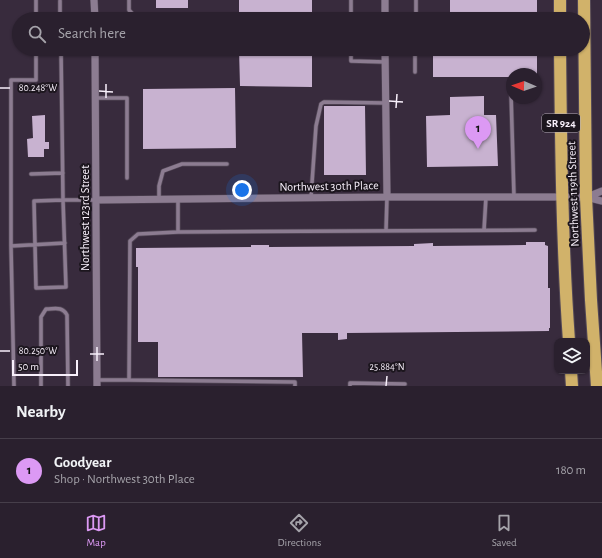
<!DOCTYPE html>
<html lang="en">
<head>
<meta charset="utf-8">
<style>
  :root { --surface:#2a202e; --page:#322836; --text:#f1f3f6; --muted:#a5a3aa; --line:#463e4a; --accent:#dc99f4 }
  body { margin:0; font-family:"Alegreya Sans",sans-serif; background:var(--page); color:var(--text) }
  .controls { position:absolute; right:12px; bottom:12px; display:grid; overflow:hidden; border-radius:8px; box-shadow:0 1px 3px #0004 }
  .controls button { width:36px; height:36px; display:grid; place-items:center; padding:0; border:0; border-bottom:1px solid var(--line); background:var(--surface); color:var(--text); font:20px sans-serif }
  .compass { position:absolute; left:506px; top:68px; width:36px; height:36px; border-radius:50%; background:var(--surface); box-shadow:0 1px 3px #0004; rotate:272deg }
  .scale { position:absolute; left:12px; bottom:10px; width:66px; box-sizing:border-box; padding-left:4px; border:2px solid #f8f0fb; border-top:0; font-size:11px; line-height:14px; white-space:nowrap; color:#f8f0fb; -webkit-text-stroke:3px #1c161e; paint-order:stroke }
  .you { position:absolute; left:242px; top:190px; width:14px; height:14px; margin:-10px; border:3px solid #fff; border-radius:50%; background:#1a73e8; box-shadow:0 0 0 6px #1a73e833 }
  .badge { display:grid; place-items:center; width:26px; height:26px; border-radius:50%; background:var(--accent); color:#111; font-size:13px; font-weight:700 }
  .pin { position:absolute; translate:-50% -33px; filter:drop-shadow(0 1px 2px #0008) }
  .pin::after { content:''; position:absolute; top:21px; width:14px; height:12px; background:inherit; clip-path:polygon(0 0,100% 0,50% 100%) }
  .list { margin:0; padding:0; list-style:none }
  h2 { display:flex; justify-content:space-between; align-items:center; height:52px; margin:0; padding:0 16px; font-size:17px }
  h2 small { font-size:13px; font-weight:400; color:var(--muted) }
  .list li { display:grid; grid-template-columns:26px 1fr auto; gap:12px; align-items:center; box-sizing:border-box; height:64px; padding:0 16px; border-top:1px solid var(--line) }
  .list b { display:block; font-size:15px; white-space:nowrap }
  .list p { margin:0; font-size:13px; white-space:nowrap; color:var(--muted) }
  .list em { font-size:13px; font-style:normal; color:var(--muted) }
  .icon { flex:none; width:22px; height:22px; fill:none; stroke:currentColor; stroke-width:2; stroke-linecap:round; stroke-linejoin:round }
  .map { position:relative; flex:none; width:602px; height:386px; overflow:hidden }
  .search { position:absolute; background:var(--surface); box-shadow:0 1px 3px #0004; left:12px; right:12px; top:12px; height:44px; display:flex; align-items:center; gap:10px; box-sizing:border-box; padding:0 14px; border-radius:22px; color:var(--muted); font-size:15px }
  .sheet { height:116px; background:var(--surface) }
  nav { display:flex; justify-content:space-around; align-items:center; box-sizing:border-box; height:56px; border-top:1px solid var(--line); background:var(--surface); font-size:11px; color:var(--muted) }
  nav a { display:grid; justify-items:center; gap:2px }
  nav .on { color:var(--accent) }
  .map>svg:first-child { display:block }
  .building { fill:#c8b2d0 }
  .lines { fill:none; stroke-linecap:round; stroke-linejoin:round }
  .lane-casing { stroke:#534857; stroke-width:5 }
  .street-casing { stroke:#534857; stroke-width:8 }
  .highway-casing { stroke:#534857; stroke-width:14 }
  .lane { stroke:#8c7c91; stroke-width:3.5 }
  .street { stroke:#8c7c91; stroke-width:7 }
  .highway { stroke:#d1b26a; stroke-width:12 }
  .ticks { fill:none; stroke:#f8f0fb; stroke-width:1.5 }
  .labels { text-anchor:middle; dominant-baseline:central; stroke-width:4; stroke-linejoin:round; paint-order:stroke }
  .shield { fill:#1c161e; stroke:#b6afb9; stroke-width:1 }
  .shield-label { font-size:11px; font-weight:bold; fill:#f8f0fb }
  .street-label { font-size:12px; fill:#f8f0fb; stroke:#1c161e }
  .ticks-label { font-size:10px; text-anchor:middle; fill:#f8f0fb; stroke:#1c161e; stroke-width:4; stroke-linejoin:round; paint-order:stroke }
</style>
</head>
<body>
<div class="map">
<svg width="602" height="386" viewBox="0 0 602 386">
  <rect width="100%" height="100%" fill="#382b3d"/>
  <path class="building" d="M156,0H188V8H156Z
    M239,0H312V19H239Z
    M450,0H537V19H450Z
    M239,49H312V87L240,86Z
    M451,49H537V74H512V77H433V53H451Z
    M235,88L236,148L143,149V89Z
    M484,96V115H496L498,166L427,167L426,116L450,115V97Z
    M324,106H365L366,175H324Z
    M45,115V142H49V149H44V157H28L27,139L33,138L32,116Z
    M526,242H545V245L548,246V288H550V328H549V331L347,333V339L338,340V333H302L303,377H158V342H138V267H136V248L251,247V245H269V247L414,246V244L433,243V246L526,245Z"/>
  <g class="lines">
    <defs>
      <path id="lane" d="M36,0V19
        M129,0V10L137,19
        M60,1V19
        M351,19V0
        M416,19V0
        M61,49L63,200H96
        M351,49V61L386,62
        M415,72V49
        M511,93L514,197
        M95,98H127V178
        M31,174L63,173
        M311,197L316,126L321,104L324,102L386,103
        M159,199V186L163,171L182,164H227
        M63,200L66,287L36,288L34,201Z
        M484,230L486,197
        M386,231L387,197
        M178,232V200
        M11,246L65,243
        M97,380H129L130,241L138,234L178,232L535,230
        M129,380L295,382V386
        M14,386L11,246V80H36V49
        M41,386V317L46,309C55,309 62,306 67,315L68,386
        M350,386V383L405,384"/>
      <path id="street" d="M94,0L95,19
        M385,0V19
        M95,49L97,386
        M385,49L387,197
        M587,197L602,191
        M96,200L387,197H586L602,201"/>
      <path id="highway" d="M560,0V19
        M584,0L586,197L591,300L597,386
        M560,49C561,147 562,244 569,341
        M571,371L572,386"/>
    </defs>
    <use href="#lane" class="lane-casing"/>
    <use href="#street" class="street-casing"/>
    <use href="#highway" class="highway-casing"/>
    <use href="#lane" class="lane"/>
    <use href="#street" class="street"/>
    <use href="#highway" class="highway"/>
  </g>
  <path class="ticks" d="M0,88H10M99,91L113,92M106,98V84M389,101L403,102M396,108L397,94M0,351H10M90,354H104M97,361V347M386,386L387,376"/>
  <g class="labels">
    <rect class="shield" x="542" y="114" width="38" height="18" rx="3"/>
    <g class="shield-label">
      <text x="561" y="123">SR 924</text>
    </g>
    <g class="street-label">
      <text transform="translate(329 186) rotate(-1)">Northwest 30th Place</text>
      <text transform="translate(573 194) rotate(-92)">Northwest 119th Street</text>
      <text transform="translate(85 218) rotate(-90)">Northwest 123rd Street</text>
    </g>
  </g>
  <g class="ticks-label">
    <text x="38" y="91">80.248°W</text>
    <text x="38" y="354">80.250°W</text>
    <text x="387" y="370">25.884°N</text>
  </g>
</svg>
<div class="controls">
<button><svg class="icon" aria-label="layers" viewBox="0 0 24 24"><path d="M12 4l9 5-9 5-9-5zM3 14l9 5 9-5"/></svg></button>
</div>
<svg class="compass" viewBox="-18 -18 36 36"><path d="M0-13l5 13h-10z" fill="#e53935"/><path d="M0 13l5-13h-10z" fill="#a5a3aa"/></svg>
<div class="scale">50 m</div>
<div class="you"></div>
<div class="pin badge" style="left:478px;top:149px">1</div>
<div class="search"><svg class="icon" aria-label="search" viewBox="0 0 24 24"><circle cx="10" cy="10" r="6"/><path d="M15 15l6 6"/></svg>Search here</div>
</div>
<section class="sheet">
<h2>Nearby<small></small></h2>
<ul class="list">
<li><span class="badge">1</span><div><b>Goodyear</b><p>Shop · Northwest 30th Place</p></div><em>180 m</em></li>
</ul>
</section>
<nav>
<a class="on"><svg class="icon" aria-label="map" viewBox="0 0 24 24"><path d="M3 6l6-2 6 2 6-2v14l-6 2-6-2-6 2zM9 4v14M15 6v14"/></svg>Map</a>
<a><svg class="icon" aria-label="directions" viewBox="0 0 24 24"><path d="M12 3l9 9-9 9-9-9zM9 14v-3h6M13 9l2 2-2 2"/></svg>Directions</a>
<a><svg class="icon" aria-label="saved" viewBox="0 0 24 24"><path d="M7 4h10v16l-5-4-5 4z"/></svg>Saved</a>
</nav>
</body>
</html>
